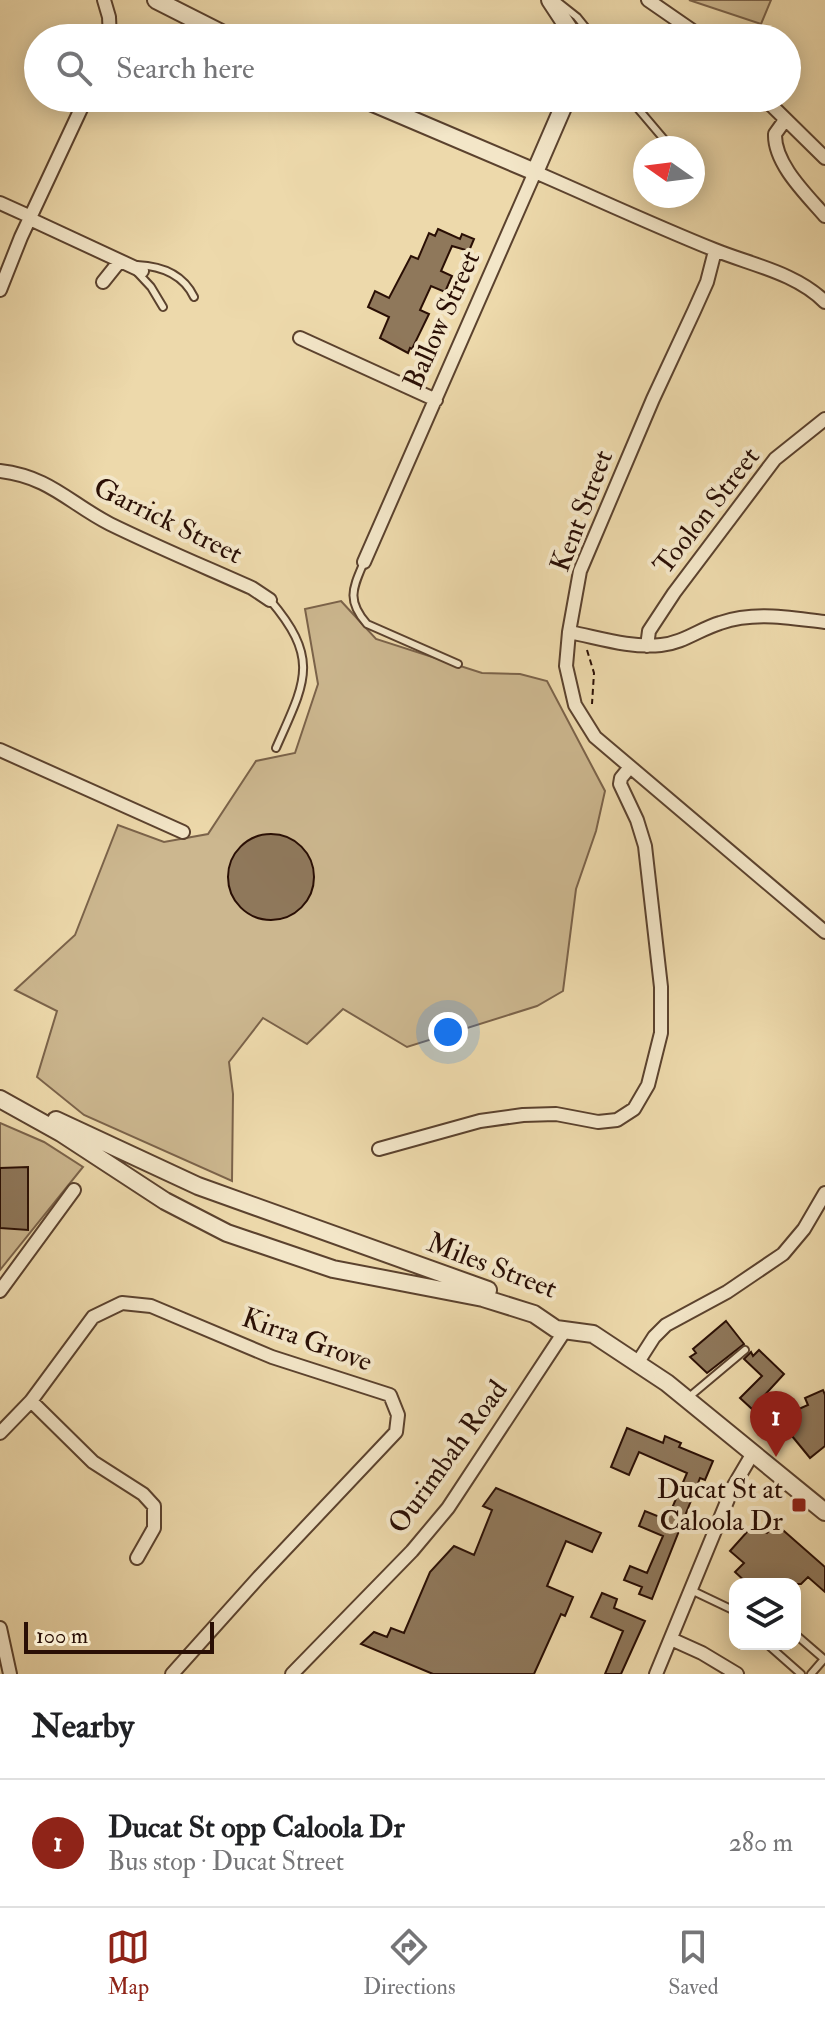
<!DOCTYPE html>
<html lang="en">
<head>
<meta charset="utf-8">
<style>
  :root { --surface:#fff; --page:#f2f2f2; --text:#202124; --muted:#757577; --line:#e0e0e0; --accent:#8f2418 }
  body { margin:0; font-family:"IM FELL Double Pica",serif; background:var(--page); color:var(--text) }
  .controls { position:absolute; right:24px; bottom:24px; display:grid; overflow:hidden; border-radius:16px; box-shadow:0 4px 20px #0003 }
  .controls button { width:72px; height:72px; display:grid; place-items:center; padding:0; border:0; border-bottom:2px solid var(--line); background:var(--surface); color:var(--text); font:40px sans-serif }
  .compass { position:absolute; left:633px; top:136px; width:72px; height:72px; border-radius:50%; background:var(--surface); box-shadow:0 4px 20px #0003; rotate:284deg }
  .scale { position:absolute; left:24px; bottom:20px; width:190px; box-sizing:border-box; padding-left:8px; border:4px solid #2a0f05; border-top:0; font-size:22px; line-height:28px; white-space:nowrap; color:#2a0f05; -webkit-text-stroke:6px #f3e6c8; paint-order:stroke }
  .you { position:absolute; left:448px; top:1032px; width:28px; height:28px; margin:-20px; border:6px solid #fff; border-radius:50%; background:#1a73e8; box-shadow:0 0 0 12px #1a73e833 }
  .badge { display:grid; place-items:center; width:52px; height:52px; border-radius:50%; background:var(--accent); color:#fff; font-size:26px; font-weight:700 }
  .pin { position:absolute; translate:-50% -66px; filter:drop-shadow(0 2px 4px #0008) }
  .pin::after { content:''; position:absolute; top:42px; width:28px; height:24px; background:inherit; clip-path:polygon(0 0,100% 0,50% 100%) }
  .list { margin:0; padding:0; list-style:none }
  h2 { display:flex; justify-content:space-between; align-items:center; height:104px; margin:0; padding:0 32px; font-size:34px }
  h2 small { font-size:26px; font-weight:400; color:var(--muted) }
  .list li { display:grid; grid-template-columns:52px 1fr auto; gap:24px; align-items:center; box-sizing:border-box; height:128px; padding:0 32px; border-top:2px solid var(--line) }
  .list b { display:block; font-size:30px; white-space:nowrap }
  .list p { margin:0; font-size:26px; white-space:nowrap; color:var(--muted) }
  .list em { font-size:26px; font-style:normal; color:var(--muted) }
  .icon { flex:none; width:44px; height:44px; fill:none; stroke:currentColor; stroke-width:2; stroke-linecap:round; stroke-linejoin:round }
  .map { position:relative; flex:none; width:825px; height:1674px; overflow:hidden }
  .search { position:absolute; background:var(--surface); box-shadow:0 4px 20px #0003; left:24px; right:24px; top:24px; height:88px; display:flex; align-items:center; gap:20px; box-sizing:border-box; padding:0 28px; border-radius:44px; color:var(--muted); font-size:30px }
  .sheet { height:232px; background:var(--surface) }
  nav { display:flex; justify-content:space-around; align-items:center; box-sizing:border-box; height:112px; border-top:2px solid var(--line); background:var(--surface); font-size:22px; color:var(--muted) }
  nav a { display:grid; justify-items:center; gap:4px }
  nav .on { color:var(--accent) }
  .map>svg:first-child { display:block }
  .green { fill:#ccb78f; stroke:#7b634a; stroke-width:2 }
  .building { fill:#8f785b; stroke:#2a0f05; stroke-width:2 }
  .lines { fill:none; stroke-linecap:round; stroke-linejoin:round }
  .service-casing { stroke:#5b422e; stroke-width:10 }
  .minor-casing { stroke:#5b422e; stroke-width:16 }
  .tertiary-casing { stroke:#5b422e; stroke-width:20 }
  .path { stroke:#2a0f05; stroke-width:2; stroke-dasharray:6 4; stroke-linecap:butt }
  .service { stroke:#f3e6c8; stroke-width:6 }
  .minor { stroke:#f3e6c8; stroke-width:12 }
  .tertiary { stroke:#f3e6c8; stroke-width:16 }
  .poi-dot { fill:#8f2418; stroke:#f3e6c8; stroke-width:3 }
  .labels { text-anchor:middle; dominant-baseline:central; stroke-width:8; stroke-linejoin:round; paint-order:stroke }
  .street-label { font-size:28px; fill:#2a0f05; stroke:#f3e6c8 }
  .poi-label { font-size:28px; fill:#2a0f05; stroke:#f3e6c8; text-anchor:end }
</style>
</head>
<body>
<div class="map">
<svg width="825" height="1674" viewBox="0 0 825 1674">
  <rect width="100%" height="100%" fill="#edd9ab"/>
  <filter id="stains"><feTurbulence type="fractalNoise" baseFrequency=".0025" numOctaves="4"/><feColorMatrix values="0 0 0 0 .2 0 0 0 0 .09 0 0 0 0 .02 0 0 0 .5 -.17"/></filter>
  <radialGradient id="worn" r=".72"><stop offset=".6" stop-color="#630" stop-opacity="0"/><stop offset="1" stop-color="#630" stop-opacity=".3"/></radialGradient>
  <path class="green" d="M689,0H771L761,24Z
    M341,601L376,639L482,673L520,674L547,681L605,791L596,831L576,889L563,991L537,1006L407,1047L343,1009L307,1044L263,1018L229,1062L233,1094L232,1181L84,1115L37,1077L57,1011L15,990L75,935L118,825L164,842L208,834L256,761L295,753L318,684L305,609Z
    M0,1123L44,1142L83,1167L0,1270Z"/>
  <path class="building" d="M438,229L460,239L462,234L474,239L469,251L452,246L441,271L452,276L445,292L431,286L420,310L429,314L412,349L410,348L408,353L380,338L389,317L368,307L375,291L389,298L411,256L418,259L429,233L435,236Z
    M228 877a43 43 0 1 1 86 0a43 43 0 1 1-86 0Z
    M28,1167V1230L0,1228V1168Z
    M726,1321L744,1344L707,1373L690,1357L696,1353L693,1349Z
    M759,1350L784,1374L752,1409L740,1398L762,1376L744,1359L751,1352L753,1356Z
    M823,1390L825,1395V1446L810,1458L792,1436L786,1438L778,1418L808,1405L805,1398Z
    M627,1428L663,1443L665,1436L681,1443L679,1447L713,1461L705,1480L700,1478L652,1599L639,1594L642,1587L624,1580L630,1566L647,1573L663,1536L639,1526L645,1511L667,1520L687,1473L639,1452L629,1475L611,1467Z
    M496,1488L601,1533L592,1552L566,1541L547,1586L573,1597L565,1616L561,1614L534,1674H433L361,1644L374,1632L387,1637L391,1628L404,1633L430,1572L454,1546L474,1555L492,1510L483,1506Z
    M755,1523L767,1533L776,1524L825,1567V1592L808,1577L801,1584H748L735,1572L744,1563L730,1551Z
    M602,1593L617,1599L614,1608L645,1621L621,1674H605L623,1631L591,1617Z"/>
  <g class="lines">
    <defs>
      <path id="service" d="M558,2L577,17L594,38
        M629,98L668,144
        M137,265C161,266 183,274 194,297
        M137,272L151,287L163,307
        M364,562C353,588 346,600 367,624L458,664
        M270,600C321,660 305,682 276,748
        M689,1397L745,1350
        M691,1590L735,1611
        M795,1634L824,1659L811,1674
        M767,1644L801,1674"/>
      <path id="minor" d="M104,0L109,17L110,38
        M648,0L703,38
        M764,98L825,158
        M785,120L775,134C774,164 807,195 825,216
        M0,203L31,217
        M30,219L142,271
        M715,251L707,282L694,311L653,399L580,571L569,632L566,666L575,705L595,737L825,932
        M103,282L119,262
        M0,290L21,237L86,98
        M300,338L436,400
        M0,471C50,477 69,503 110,524C157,547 205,567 252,588L270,600
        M364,562L535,172C595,198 655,226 715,250C752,265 796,273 825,302
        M569,632C600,638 629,648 661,645C683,643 700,629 720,623C755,611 789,618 825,622
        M647,646L649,631L674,593L775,459L825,419
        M0,750L183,832
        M379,1149L480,1121L523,1115L556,1114L598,1122L617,1120L634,1109L648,1085L661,1033V987L645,846L637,820L620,784L621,778L630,767
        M0,1291L74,1190
        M638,1362L654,1337L666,1325L727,1292L783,1254L804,1229L825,1193
        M31,1401L93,1462L143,1494L154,1506V1528L137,1558
        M0,1433L31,1401L93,1317L122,1303L151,1306L272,1357L390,1395L398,1415L396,1432L259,1577L172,1674
        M0,1628L10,1674
        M671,1639L702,1653L737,1674
        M292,1674L412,1551L448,1508L566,1329
        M656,1674L733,1487L753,1453"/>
      <path id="tertiary" d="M156,0L231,38
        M550,0L575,38
        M361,98L535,172L567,98
        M0,1099L61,1133L165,1201L227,1233L333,1269L483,1298L534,1314L556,1329L593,1334L667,1383L825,1512
        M56,1120L198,1186L488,1290"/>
    </defs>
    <use href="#service" class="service-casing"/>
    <use href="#minor" class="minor-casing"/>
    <use href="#tertiary" class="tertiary-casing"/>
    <path class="path" d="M587,650L594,673L592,704"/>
    <use href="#service" class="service"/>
    <use href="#minor" class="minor"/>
    <use href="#tertiary" class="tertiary"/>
  </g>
  <rect class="poi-dot" x="791" y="1497" width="16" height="16" rx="4"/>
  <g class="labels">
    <g class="street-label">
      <text transform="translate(442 320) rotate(-66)">Ballow Street</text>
      <text transform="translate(582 511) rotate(-69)">Kent Street</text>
      <text transform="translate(707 511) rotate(-52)">Toolon Street</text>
      <text transform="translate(168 521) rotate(26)">Garrick Street</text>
      <text transform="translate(492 1266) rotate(21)">Miles Street</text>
      <text transform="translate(307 1340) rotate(20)">Kirra Grove</text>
      <text transform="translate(448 1457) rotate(-54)">Ourimbah Road</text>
    </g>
    <g class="poi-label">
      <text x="783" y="1489">Ducat St at<tspan x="783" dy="32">Caloola Dr</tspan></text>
    </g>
  </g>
  <rect width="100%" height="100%" filter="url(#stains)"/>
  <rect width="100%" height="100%" fill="url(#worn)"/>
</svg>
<div class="controls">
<button><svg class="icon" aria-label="layers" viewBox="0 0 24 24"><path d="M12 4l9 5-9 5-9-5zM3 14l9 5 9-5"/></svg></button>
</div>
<svg class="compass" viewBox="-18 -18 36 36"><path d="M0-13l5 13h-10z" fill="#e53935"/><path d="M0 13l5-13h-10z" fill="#757577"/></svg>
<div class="scale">100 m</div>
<div class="you"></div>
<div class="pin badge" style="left:776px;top:1457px">1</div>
<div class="search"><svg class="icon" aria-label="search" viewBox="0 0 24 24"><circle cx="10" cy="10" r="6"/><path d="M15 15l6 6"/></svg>Search here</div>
</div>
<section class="sheet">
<h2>Nearby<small></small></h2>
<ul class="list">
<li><span class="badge">1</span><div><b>Ducat St opp Caloola Dr</b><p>Bus stop · Ducat Street</p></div><em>280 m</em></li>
</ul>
</section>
<nav>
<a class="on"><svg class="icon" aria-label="map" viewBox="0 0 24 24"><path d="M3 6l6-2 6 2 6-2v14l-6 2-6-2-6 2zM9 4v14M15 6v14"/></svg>Map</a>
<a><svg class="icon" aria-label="directions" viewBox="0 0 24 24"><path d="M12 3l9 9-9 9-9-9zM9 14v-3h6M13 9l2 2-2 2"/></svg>Directions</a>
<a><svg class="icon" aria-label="saved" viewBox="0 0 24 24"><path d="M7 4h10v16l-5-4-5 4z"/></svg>Saved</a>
</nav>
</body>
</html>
